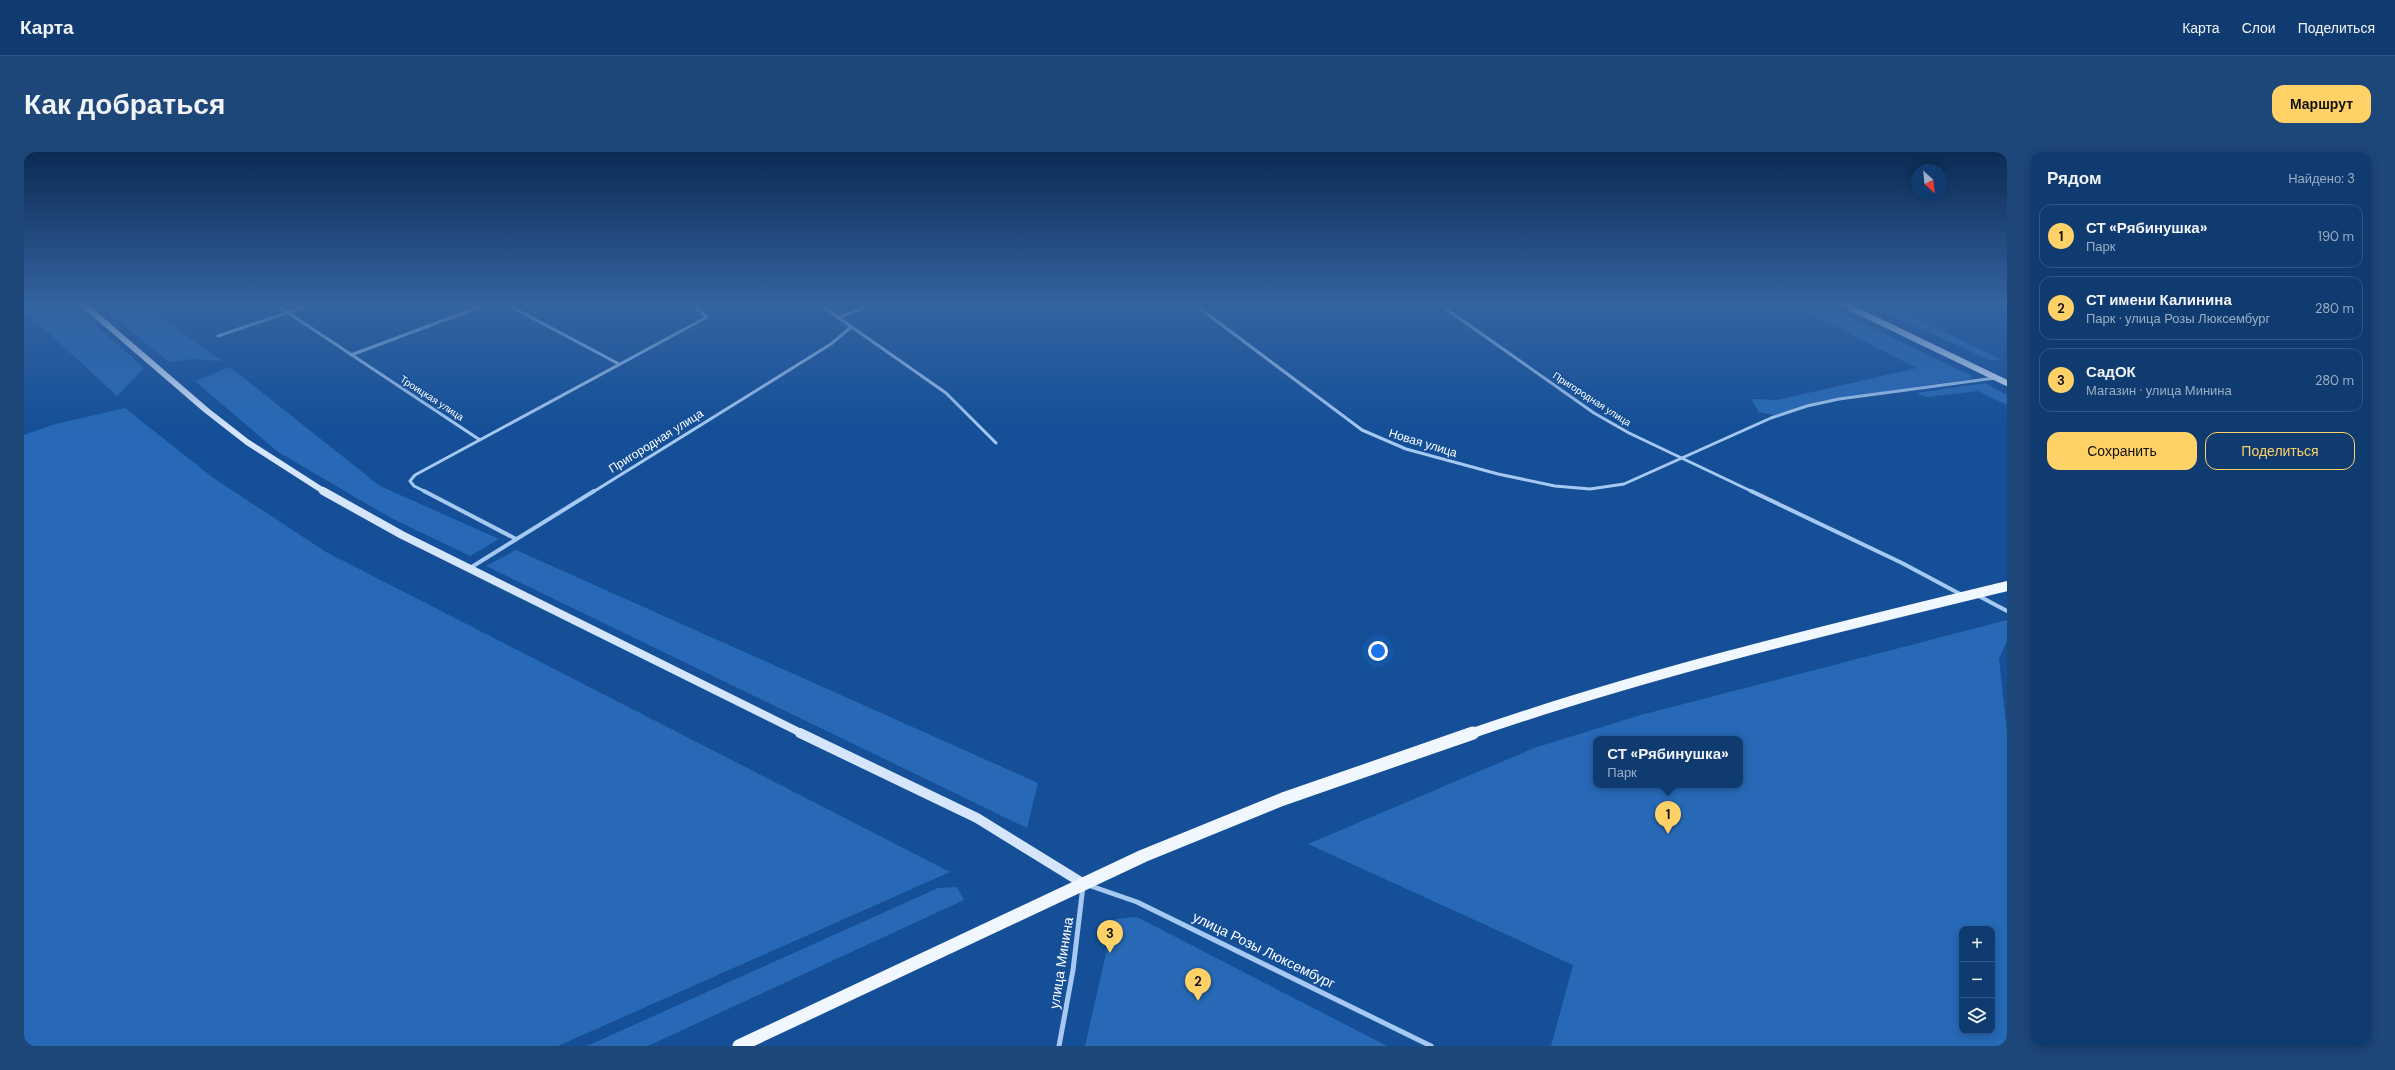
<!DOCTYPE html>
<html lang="ru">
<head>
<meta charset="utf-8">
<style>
  :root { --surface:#0f3b71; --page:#1d4679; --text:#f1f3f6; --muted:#9badc3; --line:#2f5584; --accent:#ffd167 }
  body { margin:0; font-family:"DM Sans",sans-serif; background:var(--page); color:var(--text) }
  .controls { position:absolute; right:12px; bottom:12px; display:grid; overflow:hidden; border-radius:8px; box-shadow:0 2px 10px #0003 }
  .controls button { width:36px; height:36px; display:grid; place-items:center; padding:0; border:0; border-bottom:1px solid var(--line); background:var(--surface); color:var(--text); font:20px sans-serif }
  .compass { position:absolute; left:1887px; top:12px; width:36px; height:36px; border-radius:50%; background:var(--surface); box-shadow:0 2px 10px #0003; rotate:153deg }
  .you { position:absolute; left:1354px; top:499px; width:14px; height:14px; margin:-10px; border:3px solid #fff; border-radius:50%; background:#1a73e8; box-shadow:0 0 0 6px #1a73e833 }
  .badge { display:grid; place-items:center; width:26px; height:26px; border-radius:50%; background:var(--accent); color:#111; font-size:13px; font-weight:700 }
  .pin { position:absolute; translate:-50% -33px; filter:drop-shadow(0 1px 2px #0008) }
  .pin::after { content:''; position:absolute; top:21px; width:14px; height:12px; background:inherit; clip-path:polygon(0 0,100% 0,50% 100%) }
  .popup { position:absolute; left:1569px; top:584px; width:150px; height:52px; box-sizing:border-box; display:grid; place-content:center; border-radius:8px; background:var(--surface); filter:drop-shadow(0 1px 3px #0005); font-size:13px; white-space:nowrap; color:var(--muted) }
  .popup b { font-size:15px; color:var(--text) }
  .popup::after { content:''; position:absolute; left:50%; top:100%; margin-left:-8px; border:8px solid transparent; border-top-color:var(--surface) }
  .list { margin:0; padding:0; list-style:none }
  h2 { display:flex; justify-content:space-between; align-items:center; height:52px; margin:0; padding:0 16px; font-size:17px }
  h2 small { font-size:13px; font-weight:400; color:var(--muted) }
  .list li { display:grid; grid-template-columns:26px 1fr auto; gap:12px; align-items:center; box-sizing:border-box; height:64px; margin:0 8px 8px; padding:0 8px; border:1px solid var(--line); border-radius:12px }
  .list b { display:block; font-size:15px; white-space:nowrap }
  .list p { margin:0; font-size:13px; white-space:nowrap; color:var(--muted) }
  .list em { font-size:13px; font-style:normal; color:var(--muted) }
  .actions { display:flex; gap:8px; padding:12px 16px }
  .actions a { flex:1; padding:9px 0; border:1px solid var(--accent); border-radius:12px; text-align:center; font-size:14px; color:var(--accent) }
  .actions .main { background:var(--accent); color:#111 }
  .icon { flex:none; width:22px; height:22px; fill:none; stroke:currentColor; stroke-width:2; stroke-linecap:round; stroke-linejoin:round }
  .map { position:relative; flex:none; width:1983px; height:894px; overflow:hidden; border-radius:12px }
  header { display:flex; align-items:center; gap:24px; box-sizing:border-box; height:56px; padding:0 20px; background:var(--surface); border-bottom:1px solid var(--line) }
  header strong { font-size:19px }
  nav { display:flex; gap:22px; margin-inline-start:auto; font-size:14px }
  .intro { display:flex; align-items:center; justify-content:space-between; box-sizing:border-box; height:96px; padding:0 24px }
  h1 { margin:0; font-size:28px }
  .button { padding:10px 18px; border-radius:12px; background:var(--accent); color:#111; font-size:14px; font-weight:700 }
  main { display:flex; gap:24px; padding:0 24px }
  aside { flex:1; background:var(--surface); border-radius:12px; box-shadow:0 2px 10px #0003 }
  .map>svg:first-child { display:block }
  .green { fill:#2769b6; fill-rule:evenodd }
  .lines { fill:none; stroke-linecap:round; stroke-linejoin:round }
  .street-far2 { stroke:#a6c9f2; stroke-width:3 }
  .street-far1 { stroke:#a6c9f2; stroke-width:4 }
  .street { stroke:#a6c9f2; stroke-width:5 }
  .secondary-far2 { stroke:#d5e6fc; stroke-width:6 }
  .secondary-far1 { stroke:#d5e6fc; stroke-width:8 }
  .secondary { stroke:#d5e6fc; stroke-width:10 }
  .primary-far1 { stroke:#f1f7ff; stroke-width:10 }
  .primary { stroke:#f1f7ff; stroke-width:13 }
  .labels { text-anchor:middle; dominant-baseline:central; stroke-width:3; stroke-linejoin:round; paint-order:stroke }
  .far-street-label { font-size:10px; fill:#fff; stroke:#144f97 }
  .street-label { font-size:12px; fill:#fff; stroke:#144f97 }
  .near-street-label { font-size:14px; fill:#fff; stroke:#144f97 }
</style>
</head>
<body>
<header>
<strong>Карта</strong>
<nav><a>Карта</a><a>Слои</a><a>Поделиться</a></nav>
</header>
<div class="intro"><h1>Как добраться</h1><a class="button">Маршрут</a></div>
<main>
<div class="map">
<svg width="1983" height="894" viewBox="0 0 1983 894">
  <rect width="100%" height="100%" fill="#144f97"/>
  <path class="green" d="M0,152H49L120,216L93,244L0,158Z
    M74,152H119L198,209L168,207L145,210Z
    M1767,152H1798L1948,224L1945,227L1797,249L1749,263L1735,260L1727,247L1753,248L1893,216Z
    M1853,152L1867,154L1978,208H1965L1850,155Z
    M206,215L356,334L475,387L446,404L367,366L254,300L171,229Z
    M1961,231L1983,243V253L1954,239L1903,245L1892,241Z
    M101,256L188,325L302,400L926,720L534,894H0V283L28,273Z
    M492,398L1014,631L1003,676L462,414Z
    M1983,468V489L1975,507L1983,581V894H1527L1549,813L1284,692L1510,596L1617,563ZM1572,587H1716V633H1572ZM1938,777H1968V879H1938Z
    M933,735L940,748L624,894H563L914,736Z
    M1113,765L1363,894H1061L1087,779L1092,767Z"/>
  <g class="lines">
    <path class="street-far2" d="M251,152L456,288
      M482,152L595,212
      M795,152L922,241L972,291
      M1007,152L1015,154L1037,152
      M1170,152L1338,278L1382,297L1474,322L1531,334L1566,337L1600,332L1747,266L1783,254L1815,247L1971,226
      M1415,152L1570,261L1605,281L1729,340
      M814,166L849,152
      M194,184L289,152
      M327,203L463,152
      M402,340L390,334L386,329L391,323L683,165L667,152
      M569,340L807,192L827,175"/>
    <path class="street-far1" d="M400,339L492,387
      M1727,339L1878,411L1938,443
      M446,416L570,339
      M1953,443L1983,459"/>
    <path class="street" d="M1064,733L1113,750L1407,894
      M1035,894L1049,818L1059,734"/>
    <path class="secondary-far2" d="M59,152L182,258L223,290L301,340
      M1819,152L1983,231"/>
    <path class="secondary-far1" d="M299,339L378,383L779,582"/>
    <path class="secondary" d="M776,581L953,666L1060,732"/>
    <path class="primary-far1" d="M1446,582C1622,521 1802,478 1983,434"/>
    <path class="primary" d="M715,894L1119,704L1259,647L1449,581"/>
  </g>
  <linearGradient id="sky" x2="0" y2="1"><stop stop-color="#0b2b53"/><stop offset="0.55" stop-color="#3463a1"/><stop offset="1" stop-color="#3463a1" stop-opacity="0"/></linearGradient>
  <rect width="1983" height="277" fill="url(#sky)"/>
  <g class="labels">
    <g class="far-street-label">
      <text transform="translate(408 246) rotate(33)">Троицкая улица</text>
      <text transform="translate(1568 247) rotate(33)">Пригородная улица</text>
    </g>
    <g class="street-label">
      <text transform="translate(632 289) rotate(-32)">Пригородная улица</text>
      <text transform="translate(1399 291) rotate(17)">Новая улица</text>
    </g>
    <g class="near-street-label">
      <text transform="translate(1240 798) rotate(26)">улица Розы Люксембург</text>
      <text transform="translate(1037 811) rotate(-81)">улица Минина</text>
    </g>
  </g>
</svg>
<div class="controls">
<button>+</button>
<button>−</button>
<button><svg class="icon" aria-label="layers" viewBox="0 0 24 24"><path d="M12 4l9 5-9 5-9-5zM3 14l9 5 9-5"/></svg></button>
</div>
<svg class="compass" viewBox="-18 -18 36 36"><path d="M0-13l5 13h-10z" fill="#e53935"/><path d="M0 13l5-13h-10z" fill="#9badc3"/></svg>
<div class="you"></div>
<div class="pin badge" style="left:1644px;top:682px">1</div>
<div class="popup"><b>СТ «Рябинушка»</b>Парк</div>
<div class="pin badge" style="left:1174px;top:849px">2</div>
<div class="pin badge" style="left:1086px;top:801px">3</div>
</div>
<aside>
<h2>Рядом<small>Найдено: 3</small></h2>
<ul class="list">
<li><span class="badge">1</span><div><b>СТ «Рябинушка»</b><p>Парк</p></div><em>190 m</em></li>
<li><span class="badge">2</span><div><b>СТ имени Калинина</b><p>Парк · улица Розы Люксембург</p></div><em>280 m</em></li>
<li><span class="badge">3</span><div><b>СадОК</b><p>Магазин · улица Минина</p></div><em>280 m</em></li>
</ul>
<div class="actions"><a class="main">Сохранить</a><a>Поделиться</a></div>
</aside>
</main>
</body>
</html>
